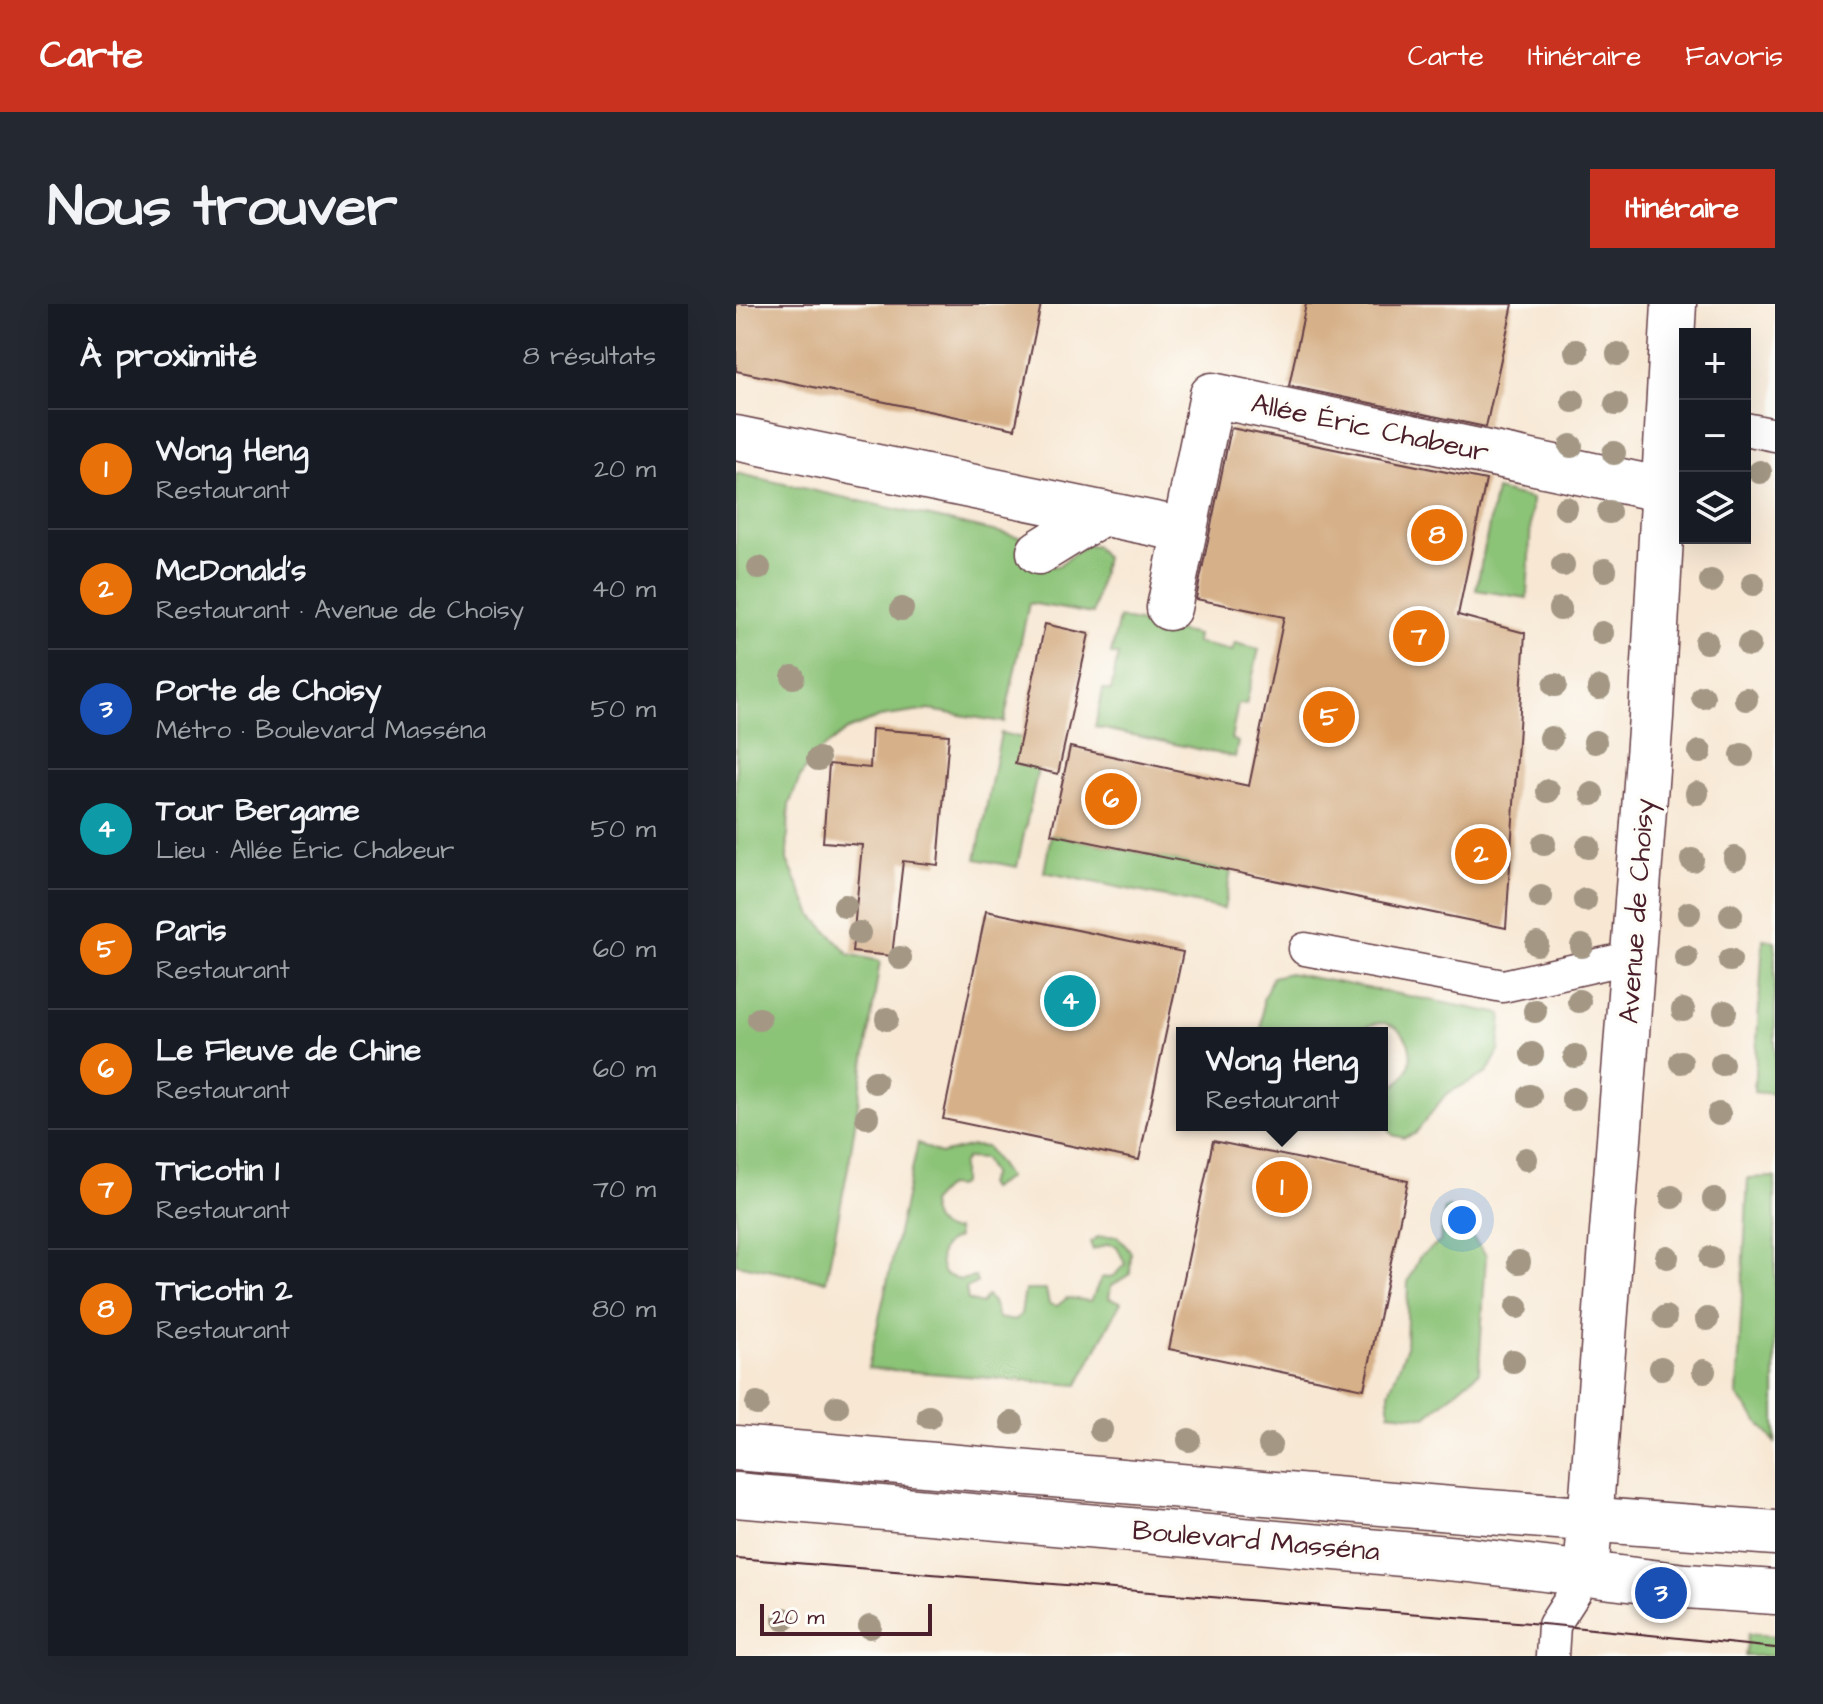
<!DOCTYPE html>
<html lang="fr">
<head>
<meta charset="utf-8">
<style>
  :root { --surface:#171b24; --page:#242831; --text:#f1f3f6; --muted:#9ea1a6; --line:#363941; --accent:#c8321e }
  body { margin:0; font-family:"Architects Daughter",sans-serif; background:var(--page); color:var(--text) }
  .controls { position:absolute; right:24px; top:24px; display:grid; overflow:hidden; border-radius:0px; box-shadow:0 8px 32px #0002 }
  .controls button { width:72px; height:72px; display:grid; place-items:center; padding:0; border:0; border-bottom:2px solid var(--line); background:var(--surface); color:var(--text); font:40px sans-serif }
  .scale { position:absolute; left:24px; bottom:20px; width:172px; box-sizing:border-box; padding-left:8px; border:4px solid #4a1f2b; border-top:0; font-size:22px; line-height:28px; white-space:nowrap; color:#4a1f2b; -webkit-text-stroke:6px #fdfcf7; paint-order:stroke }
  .you { position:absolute; left:726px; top:916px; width:28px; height:28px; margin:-20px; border:6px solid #fff; border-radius:50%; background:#1a73e8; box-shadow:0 0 0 12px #1a73e833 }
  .badge { display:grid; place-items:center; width:52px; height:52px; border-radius:50%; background:var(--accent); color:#fff; font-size:26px; font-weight:700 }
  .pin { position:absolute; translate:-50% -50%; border:4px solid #fff; box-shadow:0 2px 8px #0006 }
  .popup { position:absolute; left:440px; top:723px; width:212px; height:104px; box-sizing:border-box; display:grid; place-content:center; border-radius:0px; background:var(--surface); filter:drop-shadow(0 2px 6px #0005); font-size:26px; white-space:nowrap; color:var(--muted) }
  .popup b { font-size:30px; color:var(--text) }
  .popup::after { content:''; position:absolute; left:50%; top:100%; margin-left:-16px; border:16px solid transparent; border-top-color:var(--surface) }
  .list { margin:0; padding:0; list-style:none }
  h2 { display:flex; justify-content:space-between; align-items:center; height:104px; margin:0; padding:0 32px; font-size:34px }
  h2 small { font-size:26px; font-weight:400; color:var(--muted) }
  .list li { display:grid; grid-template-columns:52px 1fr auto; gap:24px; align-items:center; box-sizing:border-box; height:120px; padding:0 32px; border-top:2px solid var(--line) }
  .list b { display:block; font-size:30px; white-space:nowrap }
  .list p { margin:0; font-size:26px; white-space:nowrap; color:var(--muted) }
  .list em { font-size:26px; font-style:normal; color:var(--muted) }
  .icon { flex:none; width:44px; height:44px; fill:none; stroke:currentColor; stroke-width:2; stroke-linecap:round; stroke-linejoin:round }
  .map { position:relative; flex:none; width:1039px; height:1352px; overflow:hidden; border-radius:0px }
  header { display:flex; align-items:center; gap:48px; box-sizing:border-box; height:112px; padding:0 40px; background:var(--accent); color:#fff }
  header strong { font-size:38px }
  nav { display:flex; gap:44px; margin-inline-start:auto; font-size:28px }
  .intro { display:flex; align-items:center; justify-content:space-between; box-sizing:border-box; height:192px; padding:0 48px }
  h1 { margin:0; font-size:56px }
  .button { padding:20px 36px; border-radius:0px; background:var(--accent); color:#fff; font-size:28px; font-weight:700 }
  main { display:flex; gap:48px; padding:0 48px }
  aside { flex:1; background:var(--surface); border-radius:0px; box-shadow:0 8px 32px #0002 }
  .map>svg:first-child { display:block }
  .green { fill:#8bc377; stroke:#6a7151; stroke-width:2 }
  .building { fill:#d6b088 }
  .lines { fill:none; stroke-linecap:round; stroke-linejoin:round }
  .lane-casing { stroke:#643d44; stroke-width:35 }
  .street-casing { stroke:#643d44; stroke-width:47 }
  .secondary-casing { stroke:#643d44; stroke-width:47 }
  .primary-casing { stroke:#643d44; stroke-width:47 }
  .lane { stroke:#fff; stroke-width:32 }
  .street { stroke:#fff; stroke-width:44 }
  .secondary { stroke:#fff; stroke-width:44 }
  .primary { stroke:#fff; stroke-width:44 }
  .tram { stroke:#4a1f2b; stroke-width:2 }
  .tree { fill:#a49885 }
  .labels { text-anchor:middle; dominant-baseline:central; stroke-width:7; stroke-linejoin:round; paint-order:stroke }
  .street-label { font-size:28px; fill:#4a1f2b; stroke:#fdfcf7 }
</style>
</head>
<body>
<header>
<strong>Carte</strong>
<nav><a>Carte</a><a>Itinéraire</a><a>Favoris</a></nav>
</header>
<div class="intro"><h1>Nous trouver</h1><a class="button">Itinéraire</a></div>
<main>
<aside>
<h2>À proximité<small>8 résultats</small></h2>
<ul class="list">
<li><span class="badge" style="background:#e8710a">1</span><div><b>Wong Heng</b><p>Restaurant</p></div><em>20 m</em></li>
<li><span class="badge" style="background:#e8710a">2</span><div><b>McDonald's</b><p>Restaurant · Avenue de Choisy</p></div><em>40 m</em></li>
<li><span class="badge" style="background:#1a4fb4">3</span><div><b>Porte de Choisy</b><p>Métro · Boulevard Masséna</p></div><em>50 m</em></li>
<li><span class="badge" style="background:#0f9aa8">4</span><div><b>Tour Bergame</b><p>Lieu · Allée Éric Chabeur</p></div><em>50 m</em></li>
<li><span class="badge" style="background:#e8710a">5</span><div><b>Paris</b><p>Restaurant</p></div><em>60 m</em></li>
<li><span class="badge" style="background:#e8710a">6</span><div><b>Le Fleuve de Chine</b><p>Restaurant</p></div><em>60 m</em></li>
<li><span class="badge" style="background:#e8710a">7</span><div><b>Tricotin 1</b><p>Restaurant</p></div><em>70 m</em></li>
<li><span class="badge" style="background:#e8710a">8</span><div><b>Tricotin 2</b><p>Restaurant</p></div><em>80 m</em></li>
</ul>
</aside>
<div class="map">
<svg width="1039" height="1352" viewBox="0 0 1039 1352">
  <rect width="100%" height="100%" fill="#fdfcf7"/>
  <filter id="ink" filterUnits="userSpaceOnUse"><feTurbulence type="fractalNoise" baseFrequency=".0125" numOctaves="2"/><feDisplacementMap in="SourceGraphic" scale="16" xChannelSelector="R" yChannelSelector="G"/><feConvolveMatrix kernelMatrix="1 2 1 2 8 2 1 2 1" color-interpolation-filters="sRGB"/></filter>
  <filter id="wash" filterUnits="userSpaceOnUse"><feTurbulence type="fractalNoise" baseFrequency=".006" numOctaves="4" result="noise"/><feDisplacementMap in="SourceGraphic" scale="32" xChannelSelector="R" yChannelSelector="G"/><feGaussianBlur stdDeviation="1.8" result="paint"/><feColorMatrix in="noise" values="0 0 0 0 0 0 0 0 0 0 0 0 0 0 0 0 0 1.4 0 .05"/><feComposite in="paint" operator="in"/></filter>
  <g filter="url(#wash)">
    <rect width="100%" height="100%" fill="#f7e7d3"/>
    <path class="green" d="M0,169L306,238L301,263L322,262L350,241L359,242L369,253L357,310L293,299L268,418L193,406L144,413L111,426L75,454L63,476L53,501L51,556L76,611L113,650L144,657L114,853L90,977L0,960Z
      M760,186L796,195L791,294L740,286Z
      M383,314L461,331L460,339L496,347L499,339L523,345L510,401L502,400L495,435L502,438L499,453L359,423L367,385L375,387L382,351L375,350Z
      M265,429L291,435L302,465L281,563L240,555Z
      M315,530L495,567L488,605L308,568Z
      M1027,635L1039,637V790L1018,788Z
      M553,669L766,710L763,747L751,769L710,790L679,830L668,834L657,831L646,817V786C675,781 686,742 660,724C641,712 630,725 614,729C591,735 549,729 525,729L527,696L536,673Z
      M182,839L204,850L237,842L251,843L272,874L254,885L251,880L256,870L248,855L231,854L226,860V878L221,883L210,882L194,899C195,914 202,929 220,926L221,934C203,940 201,954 208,970L224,976L239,973L241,979L230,984L232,996L245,1000L251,992L257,998L262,1014L279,1017L285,1010L289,986H310L313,1000L321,1002L331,994L355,997L365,974L378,972L389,960L381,942L372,940L357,946L354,938L362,933L381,932L395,948L394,970L375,982L373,994L385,998L342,1081L132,1064Z
      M1039,873V1139L1001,1091L1012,874Z
      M713,903L750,951L743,1068L690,1113L653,1109V1088L670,1045L672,978L684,952L704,938L709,905Z
      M1012,1330L1039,1332V1352H1009Z"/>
    <g id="blocks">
      <path class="building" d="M0,0H305L279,125L0,67Z
        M570,0H777L750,123L553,82Z
        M495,124L750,176L722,311L789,329L770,624L315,530L334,443L513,482L548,313L460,295Z
        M309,320L353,330L322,470L279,460Z
        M136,425L213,431L202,561L167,557L156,652L116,648L126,541L87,538L93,460L134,464Z
        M250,607L447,648L403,856L207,815Z
        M477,837L672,877L628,1085L433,1045Z"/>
    </g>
  </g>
  <g filter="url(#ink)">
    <use href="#blocks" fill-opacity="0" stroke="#643d44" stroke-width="2"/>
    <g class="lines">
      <defs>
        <path id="lane" d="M1009,125L1039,131
          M569,645L767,682L897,653
          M816,1352L818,1321L850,1271"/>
        <path id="street" d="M0,134L448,226
          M303,248L366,209
          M433,304L476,91L928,186"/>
        <path id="secondary" d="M850,1271L915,413L938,0"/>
        <path id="primary" d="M0,1144L739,1207L1039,1229
          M0,1191L734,1256L950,1282L1039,1288"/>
      </defs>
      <use href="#lane" class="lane-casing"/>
      <use href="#street" class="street-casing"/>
      <use href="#secondary" class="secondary-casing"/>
      <use href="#primary" class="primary-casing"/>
      <use href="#lane" class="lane"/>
      <use href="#street" class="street"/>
      <use href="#secondary" class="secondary"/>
      <use href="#primary" class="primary"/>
      <path class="tram" d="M0,1254L818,1321L1039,1344"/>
    </g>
    <g class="tree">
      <circle cx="840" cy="47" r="12"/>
      <circle cx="882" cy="50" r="12"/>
      <circle cx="837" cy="97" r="12"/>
      <circle cx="880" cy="100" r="12"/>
      <circle cx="835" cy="142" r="12"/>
      <circle cx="878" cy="149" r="12"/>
      <circle cx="1024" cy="168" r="12"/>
      <circle cx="830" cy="204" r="12"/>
      <circle cx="873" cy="208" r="12"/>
      <circle cx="827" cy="261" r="12"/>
      <circle cx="23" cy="264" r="12"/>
      <circle cx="869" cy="266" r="12"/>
      <circle cx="975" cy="277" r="12"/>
      <circle cx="1017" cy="280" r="12"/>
      <circle cx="166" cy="305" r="12"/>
      <circle cx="824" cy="305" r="12"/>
      <circle cx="866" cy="329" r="12"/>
      <circle cx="970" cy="338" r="12"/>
      <circle cx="1013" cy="341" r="12"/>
      <circle cx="57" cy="373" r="12"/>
      <circle cx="819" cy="381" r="12"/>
      <circle cx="863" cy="384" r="12"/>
      <circle cx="967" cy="393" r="12"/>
      <circle cx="1010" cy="395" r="12"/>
      <circle cx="815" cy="434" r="12"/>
      <circle cx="859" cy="438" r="12"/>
      <circle cx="964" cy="448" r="12"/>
      <circle cx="1006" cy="451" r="12"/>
      <circle cx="82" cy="455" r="12"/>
      <circle cx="812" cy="487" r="12"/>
      <circle cx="961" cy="489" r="12"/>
      <circle cx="856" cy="490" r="12"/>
      <circle cx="808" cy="540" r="12"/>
      <circle cx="852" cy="543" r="12"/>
      <circle cx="999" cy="554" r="12"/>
      <circle cx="956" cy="556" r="12"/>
      <circle cx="805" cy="593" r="12"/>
      <circle cx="849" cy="596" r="12"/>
      <circle cx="109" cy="602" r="12"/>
      <circle cx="953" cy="609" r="12"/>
      <circle cx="995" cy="611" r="12"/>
      <circle cx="123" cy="629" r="12"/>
      <circle cx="801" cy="640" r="12"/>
      <circle cx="846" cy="642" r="12"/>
      <circle cx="950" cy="653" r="12"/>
      <circle cx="164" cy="654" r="12"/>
      <circle cx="994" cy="656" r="12"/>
      <circle cx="843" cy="697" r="12"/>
      <circle cx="947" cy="706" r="12"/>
      <circle cx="799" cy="707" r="12"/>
      <circle cx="989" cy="708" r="12"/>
      <circle cx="23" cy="715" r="12"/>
      <circle cx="151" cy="715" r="12"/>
      <circle cx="796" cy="750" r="12"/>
      <circle cx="839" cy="752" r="12"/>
      <circle cx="945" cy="758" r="12"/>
      <circle cx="986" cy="760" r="12"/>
      <circle cx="139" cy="778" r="12"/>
      <circle cx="794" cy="792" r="12"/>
      <circle cx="837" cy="795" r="12"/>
      <circle cx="983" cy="810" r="12"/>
      <circle cx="131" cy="813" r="12"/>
      <circle cx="790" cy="855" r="12"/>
      <circle cx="936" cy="893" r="12"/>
      <circle cx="978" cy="895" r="12"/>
      <circle cx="931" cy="953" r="12"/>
      <circle cx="975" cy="954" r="12"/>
      <circle cx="783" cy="958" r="12"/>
      <circle cx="781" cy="1003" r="12"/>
      <circle cx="929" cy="1013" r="12"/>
      <circle cx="971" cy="1015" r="12"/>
      <circle cx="777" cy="1057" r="12"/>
      <circle cx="925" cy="1064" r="12"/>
      <circle cx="968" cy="1067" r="12"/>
      <circle cx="21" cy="1100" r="12"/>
      <circle cx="101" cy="1103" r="12"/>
      <circle cx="193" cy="1113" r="12"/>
      <circle cx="276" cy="1119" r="12"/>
      <circle cx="365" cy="1126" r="12"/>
      <circle cx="453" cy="1136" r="12"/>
      <circle cx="534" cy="1141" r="12"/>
      <circle cx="48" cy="1315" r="12"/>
      <circle cx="134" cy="1323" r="12"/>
    </g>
  </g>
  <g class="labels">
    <g class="street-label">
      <text transform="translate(634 124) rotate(12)">Allée Éric Chabeur</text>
      <text transform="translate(901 607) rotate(-86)">Avenue de Choisy</text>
      <text transform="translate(520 1237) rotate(5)">Boulevard Masséna</text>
    </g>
  </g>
</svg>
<div class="controls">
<button>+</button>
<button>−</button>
<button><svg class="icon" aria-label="layers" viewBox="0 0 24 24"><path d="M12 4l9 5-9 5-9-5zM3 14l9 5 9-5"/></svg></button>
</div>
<div class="scale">20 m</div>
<div class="you"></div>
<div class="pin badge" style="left:546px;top:883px;background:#e8710a">1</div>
<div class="popup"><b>Wong Heng</b>Restaurant</div>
<div class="pin badge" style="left:745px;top:550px;background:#e8710a">2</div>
<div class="pin badge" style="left:925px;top:1289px;background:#1a4fb4">3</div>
<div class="pin badge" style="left:334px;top:697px;background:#0f9aa8">4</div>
<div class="pin badge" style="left:593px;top:413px;background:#e8710a">5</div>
<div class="pin badge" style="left:375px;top:495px;background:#e8710a">6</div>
<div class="pin badge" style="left:683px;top:332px;background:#e8710a">7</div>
<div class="pin badge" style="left:701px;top:231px;background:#e8710a">8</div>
</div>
</main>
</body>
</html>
